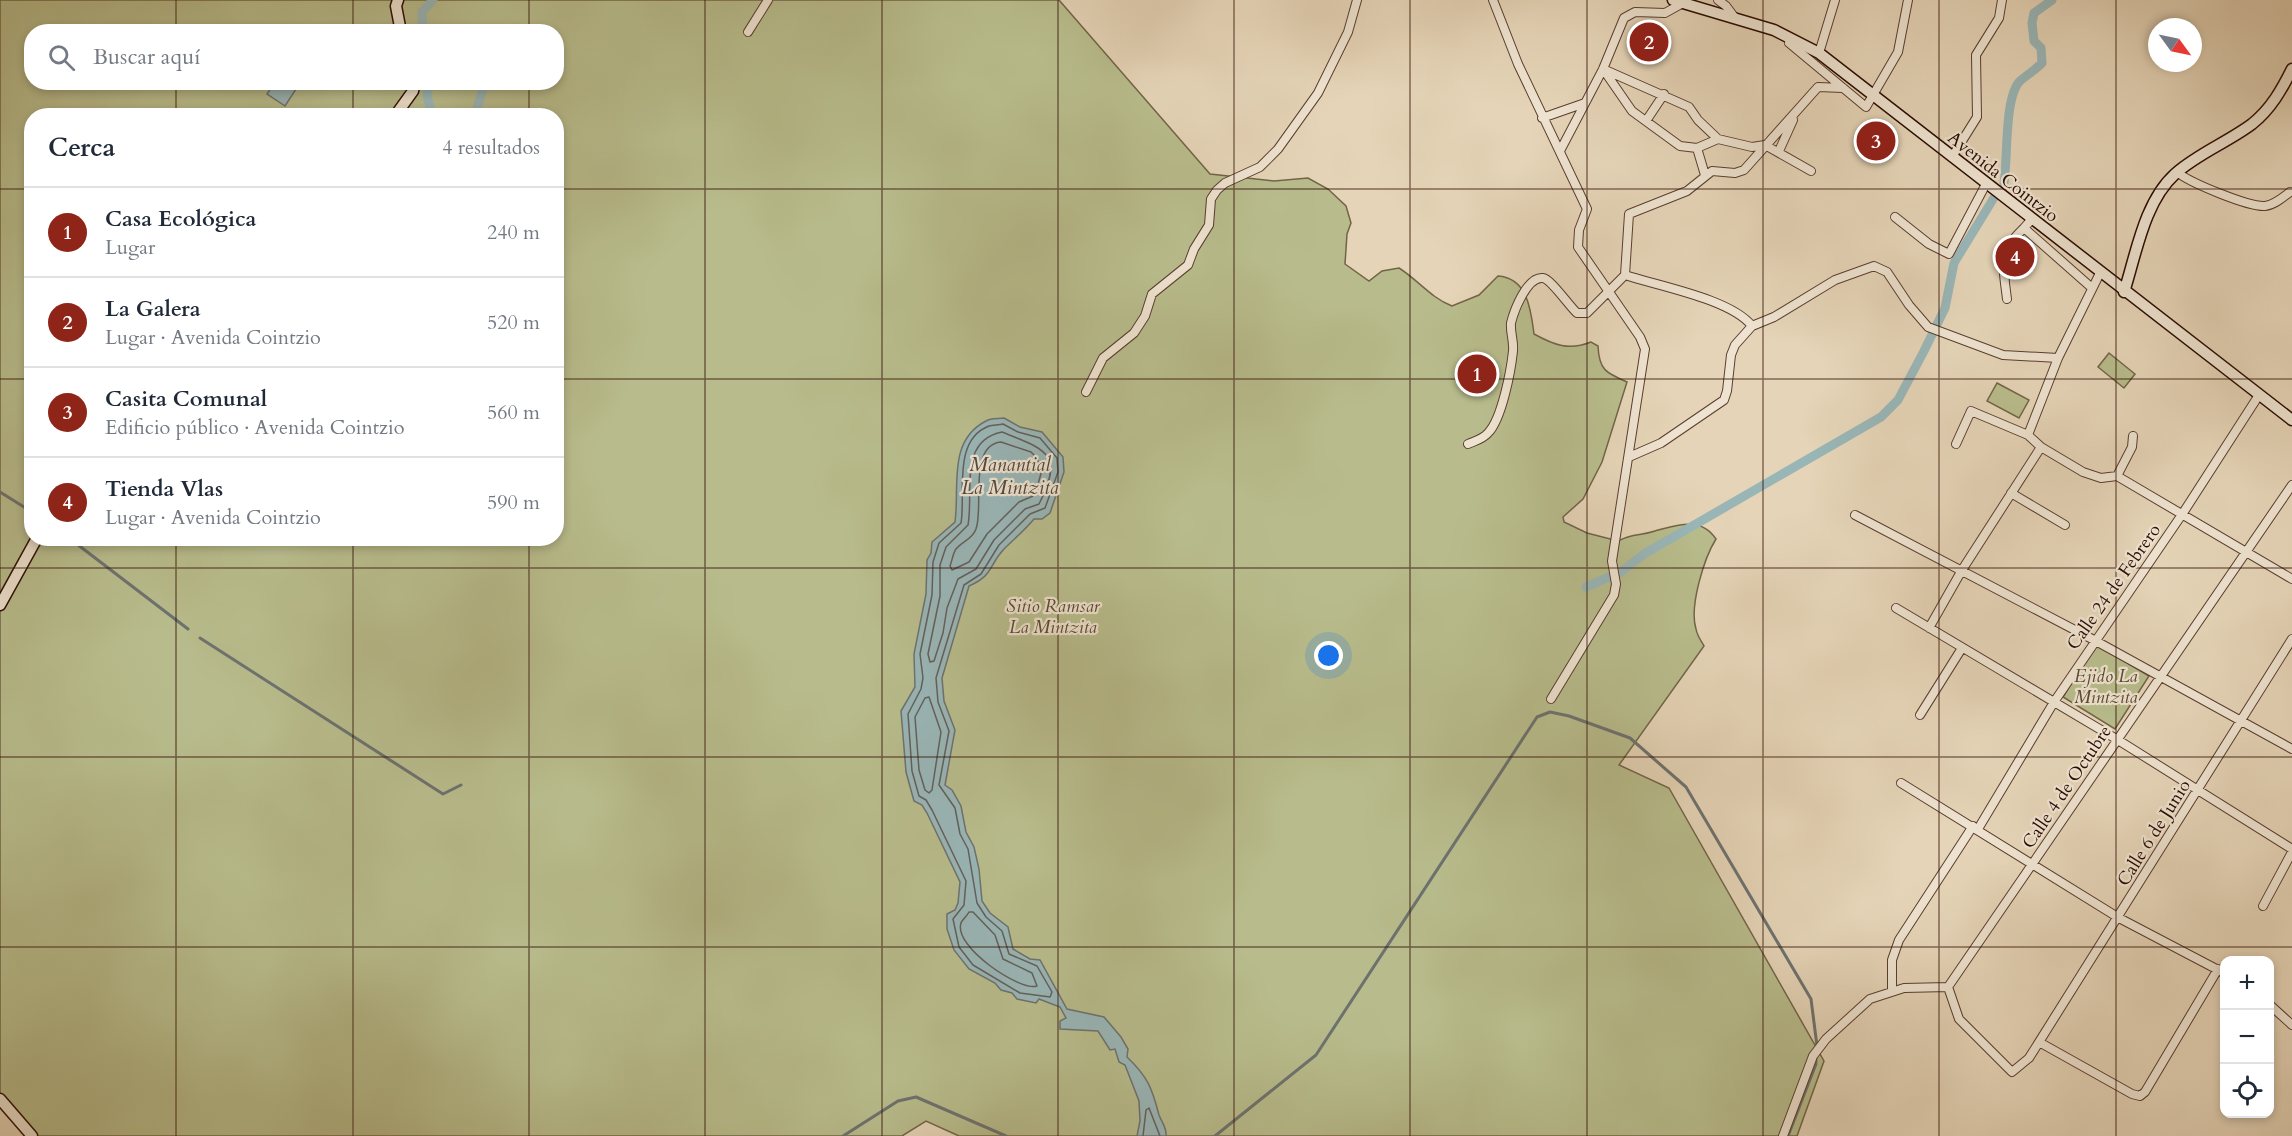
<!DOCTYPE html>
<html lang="es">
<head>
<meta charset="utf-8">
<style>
  :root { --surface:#fff; --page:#f2f2f3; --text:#1f2937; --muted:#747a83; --line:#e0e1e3; --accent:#8f2418 }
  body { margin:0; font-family:Cardo,serif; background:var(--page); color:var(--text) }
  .controls { position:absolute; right:18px; bottom:18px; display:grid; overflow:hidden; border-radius:12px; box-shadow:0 3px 9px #0003 }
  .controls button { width:54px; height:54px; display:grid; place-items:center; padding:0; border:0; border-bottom:2px solid var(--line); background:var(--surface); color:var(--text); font:30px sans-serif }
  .compass { position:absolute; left:2148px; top:18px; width:54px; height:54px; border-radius:50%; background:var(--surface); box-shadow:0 3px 9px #0003; rotate:123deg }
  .you { position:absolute; left:1329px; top:656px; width:21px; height:21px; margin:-15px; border:4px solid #fff; border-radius:50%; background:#1a73e8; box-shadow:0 0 0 9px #1a73e833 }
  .badge { display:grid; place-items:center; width:39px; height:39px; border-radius:50%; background:var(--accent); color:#fff; font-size:20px; font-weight:700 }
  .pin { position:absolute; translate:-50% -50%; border:3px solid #fff; box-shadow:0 2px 6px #0006 }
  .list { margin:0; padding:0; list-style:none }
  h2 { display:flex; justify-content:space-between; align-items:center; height:78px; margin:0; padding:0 24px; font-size:26px }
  h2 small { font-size:20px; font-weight:400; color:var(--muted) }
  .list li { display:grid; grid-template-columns:39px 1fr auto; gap:18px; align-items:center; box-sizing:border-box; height:90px; padding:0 24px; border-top:2px solid var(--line) }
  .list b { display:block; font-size:22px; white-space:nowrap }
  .list p { margin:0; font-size:20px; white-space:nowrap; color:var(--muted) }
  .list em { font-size:20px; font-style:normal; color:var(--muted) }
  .icon { flex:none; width:33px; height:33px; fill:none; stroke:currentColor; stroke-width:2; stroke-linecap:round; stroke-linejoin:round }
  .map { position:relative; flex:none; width:2292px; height:1136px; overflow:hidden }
  .search { position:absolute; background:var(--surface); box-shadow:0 3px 9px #0003; left:24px; top:24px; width:540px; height:66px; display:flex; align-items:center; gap:15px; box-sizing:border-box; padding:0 21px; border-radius:24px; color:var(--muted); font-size:22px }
  .panel { position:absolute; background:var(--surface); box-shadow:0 3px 9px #0003; left:24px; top:108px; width:540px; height:438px; border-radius:24px }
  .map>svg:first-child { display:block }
  .green { fill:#b8bc8c; stroke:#726447; stroke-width:1.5; fill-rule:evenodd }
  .water { fill:#99b6b7; stroke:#6d726f; stroke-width:1.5 }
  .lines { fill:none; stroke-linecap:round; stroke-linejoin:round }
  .shore { stroke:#62605c; stroke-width:1.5 }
  .stream { stroke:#6d726f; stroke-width:3 }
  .canal { stroke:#99b6b7; stroke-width:9 }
  .street-casing { stroke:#5a3d2f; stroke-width:10 }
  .secondary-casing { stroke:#2b0b02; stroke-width:13 }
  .street { stroke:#eee3d0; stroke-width:8 }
  .secondary { stroke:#eee3d0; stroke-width:10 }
  .grid { fill:none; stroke:#2b0b02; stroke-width:1.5; stroke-opacity:0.55 }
  .labels { text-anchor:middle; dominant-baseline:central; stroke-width:4.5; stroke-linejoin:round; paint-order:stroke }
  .street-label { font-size:18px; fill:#2b0b02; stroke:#eee3d0 }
  .park-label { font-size:18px; font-style:italic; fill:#5c4932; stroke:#eee3d0 }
  .water-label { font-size:20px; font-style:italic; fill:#524741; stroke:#eee3d0 }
</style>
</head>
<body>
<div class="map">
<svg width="2292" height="1136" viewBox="0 0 2292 1136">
  <rect width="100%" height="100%" fill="#e5d4b7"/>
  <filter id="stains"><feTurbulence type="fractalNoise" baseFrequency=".00333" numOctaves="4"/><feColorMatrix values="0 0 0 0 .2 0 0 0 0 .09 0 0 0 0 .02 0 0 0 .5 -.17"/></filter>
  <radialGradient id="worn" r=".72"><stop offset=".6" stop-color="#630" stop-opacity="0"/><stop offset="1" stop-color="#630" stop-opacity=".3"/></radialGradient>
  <path class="green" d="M0,0H1059L1210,174L1274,181L1308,178L1328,189L1346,206L1351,223L1347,234L1345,264L1369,281L1382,271L1399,268C1418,280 1431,298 1452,306L1479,295L1498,276C1528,278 1531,311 1534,334C1554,345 1569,351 1591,342L1598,346C1599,370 1606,373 1627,382L1602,462L1583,499L1563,517L1564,522L1587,533L1618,541C1633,533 1640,536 1655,531C1677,525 1701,516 1716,539C1704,558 1689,607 1696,629C1697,635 1701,641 1704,646L1619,765L1669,788L1824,1061L1797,1136H959L926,1121L902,1136H33L0,1096ZM32,32H556V82H32ZM32,116H556V538H32Z
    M2109,353L2135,374L2124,388L2098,367Z
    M1997,383L2029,400L2019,418L1987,401Z
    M2096,644L2149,676L2115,729L2063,697Z"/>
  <path class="water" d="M275,82L300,83L285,106L267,94Z
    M1004,418L1020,427L1042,432L1063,457L1064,472L1050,513L1042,519H1034C1025,530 1014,539 1004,549C988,566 994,575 969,586L942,678L944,701L955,730L945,785L952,790L961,806L966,832L974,847L979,869L982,901L990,913L1008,927L1013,949L1030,959L1040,960L1067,1009L1104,1017L1121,1037L1128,1049L1127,1057C1148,1077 1152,1088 1159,1115C1162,1123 1167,1128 1166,1136H1137L1140,1121L1139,1101L1125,1065L1119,1062L1115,1049L1110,1050L1098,1031L1060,1029V1021L1066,1018L1060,1007L1039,999L1036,1003L1017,999L1012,993L1001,990L995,983L969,969L954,950L947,929V914L955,910L958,903L960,882L927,813L922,805L914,801L906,772L901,711L915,687L914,654L926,594L927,560L931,553L932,542L955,522C960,487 947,441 986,421C991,418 998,419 1004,418Z"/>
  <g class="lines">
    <path class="shore" d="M1003,424L1018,432L1040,438L1057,458L1058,472L1045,508L1030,514L999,545L981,574L964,585L936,678L938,702L949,731L939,785L955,808L960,834L968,849L977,903L986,917L1002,931L1009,954L1037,966L1052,992L1050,997L1020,993L973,965L959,947L953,919L964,905L966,881L932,810L926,800L919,796L912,771L908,714L921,689L923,678L920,654L932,595L933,562L939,543L961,523C966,494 952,440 989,426C993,425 999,425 1003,424Z
      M1002,432C1043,449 1066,452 1039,504L1025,509L994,540L976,569L958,579L947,608L943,633L934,661L930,662L928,654L940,596V565L946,547L968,525C974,492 958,441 1002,432Z
      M1001,442L1031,452L1036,457L1042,470L1036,491L1033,496L1019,502L987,534L969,562L952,570L950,566C952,561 953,553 956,549C962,541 972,540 976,529C984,508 968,445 1001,442Z
      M929,697L941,732L932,790L929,793L925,790L919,770L915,717L925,698Z
      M969,912H973L995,935L1003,959L1032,973L1037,986C1021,992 953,947 961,923C962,920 967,916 969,912Z
      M1143,1136L1146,1110L1149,1108L1160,1136"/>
    <path class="stream" d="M0,492L32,512
      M69,538L188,629
      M200,638L443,794L461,785
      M843,1136L898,1101L916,1097L1006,1136
      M1215,1136L1316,1055L1537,717L1550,712L1569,716L1630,738L1686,787L1811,999L1817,1046
      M1788,1136L1816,1064V1056"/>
    <path class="canal" d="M423,32L422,12L433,0
      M430,82L427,95L432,116
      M475,116L482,92
      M2004,183C2008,160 2004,97 2020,81C2027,75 2035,70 2042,63L2041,48L2034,41L2032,23L2034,13L2052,0
      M1586,587L1621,572L1644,554L1881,417L1898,400L1924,351L1945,308L1954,263L1995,196"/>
    <defs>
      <path id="street" d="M1493,0L1518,64L1587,209L1579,230L1578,247L1640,337L1645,349L1612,561L1616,584L1614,595L1551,699
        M1718,0L1726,6L1735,18
        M748,32L768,0
        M1789,43L1866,107L1898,52L1908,0
        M1819,53L1835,0
        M1603,69L1632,111L1680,146L1697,148L1718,139L1752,147L1765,145L1811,171
        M1603,69L1689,107L1698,120L1718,139
        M1542,118L1585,103
        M1646,121L1664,94
        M1697,148L1705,175
        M1560,151L1603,69L1624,18L1635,12L1665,13L1683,3
        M1779,151L1793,120
        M1952,157L1977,117L1976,55L1999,18L2002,0
        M2177,172C2190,183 2249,207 2265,206C2274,205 2282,198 2290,192
        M1895,217L1929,244L1949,254L1986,184
        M2031,220L2024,228L2092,288
        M1625,275C1658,286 1731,299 1752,326
        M2007,299C2003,266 1998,252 2024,228
        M1086,392L1103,358L1134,333L1145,316L1152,294L1188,265L1194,249L1209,225L1211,199L1217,190L1225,183L1260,167L1278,149L1318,93L1348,32L1357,0
        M2028,435L2058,358L2100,273
        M1468,444C1475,441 1483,439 1488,433C1502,419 1511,370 1513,351C1514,341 1510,332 1511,323C1514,311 1527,276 1543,278C1551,279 1569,306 1577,313H1587L1625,275L1629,214L1687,191L1712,171L1735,173L1744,170L1818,87L1843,88
        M1956,444L1971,411L2028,435L2041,447L2083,472L2101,478L2117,476L2292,579
        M1629,457L1661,443L1724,400L1727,391L1731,355L1735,345L1752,326L1774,317L1835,280L1874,266L1887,272L1909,305L1928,327L2003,355L2058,358
        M2117,476L2132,447L2133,436
        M2011,493L2065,525
        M1855,515L2094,640L2292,749
        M1896,608L2118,740L2292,849
        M1929,628L1962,570L2041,447
        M1920,715L1962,648
        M1901,783L2119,918L2224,973
        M1978,829L2054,702L2183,513L2259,395
        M2263,906L2292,852
        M1948,987L1959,1019L2012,1072L2029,1058L2292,639
        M1948,987L2292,485
        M1892,991V960L1899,940L1973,826
        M2270,1005L2292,1025
        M2039,1042L2132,1094L2140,1096L2145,1092L2218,969
        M1783,1136L1813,1056L1826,1039L1870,999L1904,988L1948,987"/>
      <path id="secondary" d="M398,0L396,6L401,32
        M1673,0L1774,30L1819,53L2292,420
        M395,116L413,91L415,82
        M2124,292C2136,255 2144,202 2175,174C2197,154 2228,142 2252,124C2271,109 2282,89 2292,69
        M0,605L37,538
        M0,1099L32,1136"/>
    </defs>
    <use href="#street" class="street-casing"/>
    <use href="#secondary" class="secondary-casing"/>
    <use href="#street" class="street"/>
    <use href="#secondary" class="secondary"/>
  </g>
  <path class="grid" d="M176,0V32M353,0V32M529,0V32M705,0V1136M882,0V1136M1058,0V1136M1234,0V1136M1410,0V1136M1587,0V1136M1763,0V1136M1939,0V1136M2116,0V1136M176,82V116M353,82V116M529,82V116M0,189H32M556,189H2292M0,379H32M556,379H2292M176,538V1136M353,538V1136M529,538V1136M0,568H2292M0,757H2292M0,947H2292"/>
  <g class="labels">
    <g class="street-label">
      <text transform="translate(2003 177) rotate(38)">Avenida Cointzio</text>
      <text transform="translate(2114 587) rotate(-55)">Calle 24 de Febrero</text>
      <text transform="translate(2067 787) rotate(-56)">Calle 4 de Octubre</text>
      <text transform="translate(2154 833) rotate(-58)">Calle 6 de Junio</text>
    </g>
    <g class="park-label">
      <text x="1053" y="606">Sitio Ramsar<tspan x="1053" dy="21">La Mintzita</tspan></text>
      <text x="2106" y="676">Ejido La<tspan x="2106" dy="21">Mintzita</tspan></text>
    </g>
    <g class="water-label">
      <text x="1010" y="464">Manantial<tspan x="1010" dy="23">La Mintzita</tspan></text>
    </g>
  </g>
  <rect width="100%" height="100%" filter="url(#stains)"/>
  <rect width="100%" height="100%" fill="url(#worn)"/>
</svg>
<div class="controls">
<button>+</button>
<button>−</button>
<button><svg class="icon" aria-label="locate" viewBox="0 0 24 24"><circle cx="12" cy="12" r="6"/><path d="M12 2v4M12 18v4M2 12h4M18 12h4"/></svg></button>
</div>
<svg class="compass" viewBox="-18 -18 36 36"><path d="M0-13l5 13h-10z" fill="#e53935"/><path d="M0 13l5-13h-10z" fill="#747a83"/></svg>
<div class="you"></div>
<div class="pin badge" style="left:1477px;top:374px">1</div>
<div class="pin badge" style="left:1649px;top:42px">2</div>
<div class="pin badge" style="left:1876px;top:141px">3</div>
<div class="pin badge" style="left:2015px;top:257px">4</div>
<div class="search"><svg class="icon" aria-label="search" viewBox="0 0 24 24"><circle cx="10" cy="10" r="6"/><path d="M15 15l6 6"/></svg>Buscar aquí</div>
<section class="panel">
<h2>Cerca<small>4 resultados</small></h2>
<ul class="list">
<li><span class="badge">1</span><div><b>Casa Ecológica</b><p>Lugar</p></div><em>240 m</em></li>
<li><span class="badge">2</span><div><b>La Galera</b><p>Lugar · Avenida Cointzio</p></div><em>520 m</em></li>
<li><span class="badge">3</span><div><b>Casita Comunal</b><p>Edificio público · Avenida Cointzio</p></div><em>560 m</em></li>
<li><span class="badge">4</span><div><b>Tienda Vlas</b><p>Lugar · Avenida Cointzio</p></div><em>590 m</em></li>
</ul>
</section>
</div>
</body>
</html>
